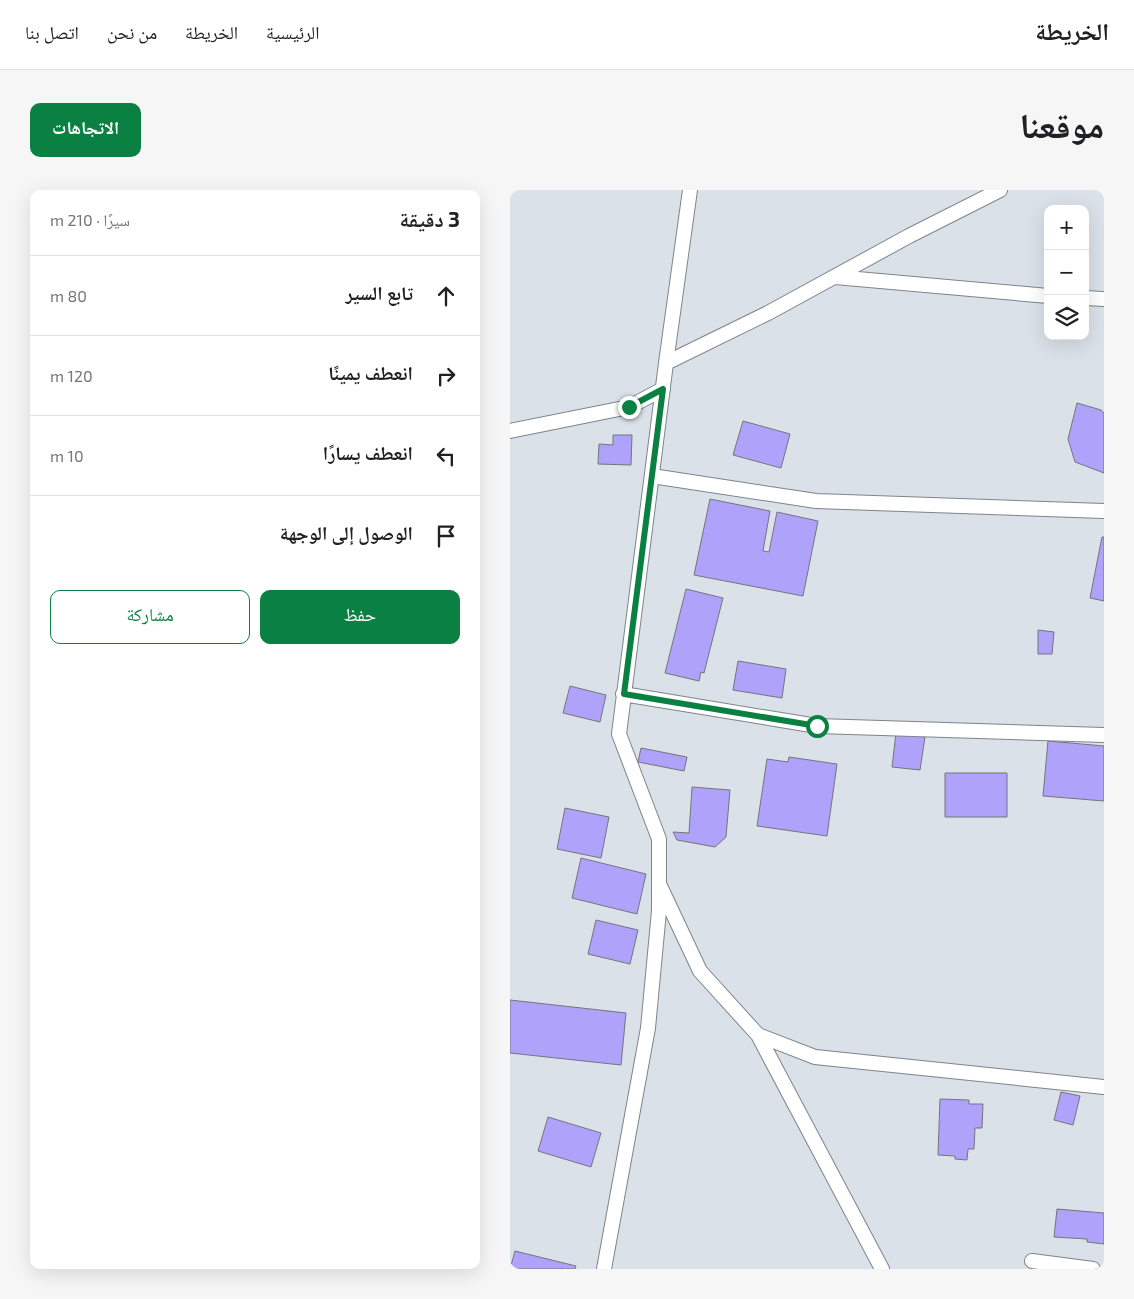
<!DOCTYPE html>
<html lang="ar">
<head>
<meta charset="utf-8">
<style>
  :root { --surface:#fff; --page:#f6f6f6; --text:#202124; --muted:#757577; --line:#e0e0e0; --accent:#0b8043 }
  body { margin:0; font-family:"Exo 2","Noto Naskh Arabic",sans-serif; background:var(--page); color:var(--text); direction:rtl }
  .controls { position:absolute; right:15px; top:15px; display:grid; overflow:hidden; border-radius:10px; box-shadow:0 5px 20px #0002 }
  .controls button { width:45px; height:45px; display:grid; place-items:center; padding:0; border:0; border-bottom:1px solid var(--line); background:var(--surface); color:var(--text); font:25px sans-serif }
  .stop { position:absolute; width:15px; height:15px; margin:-11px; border:4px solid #0b8043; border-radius:50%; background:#fff }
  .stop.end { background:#0b8043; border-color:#fff; box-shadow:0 1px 5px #0008 }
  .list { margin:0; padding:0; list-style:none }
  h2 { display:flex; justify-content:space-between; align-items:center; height:65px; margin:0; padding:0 20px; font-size:21px }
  h2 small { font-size:16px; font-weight:400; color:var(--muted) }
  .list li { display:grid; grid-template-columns:32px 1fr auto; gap:15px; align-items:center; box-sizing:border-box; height:80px; padding:0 20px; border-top:1px solid var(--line) }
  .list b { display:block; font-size:19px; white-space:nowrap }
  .list em { font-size:16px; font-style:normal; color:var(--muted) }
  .actions { display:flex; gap:10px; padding:15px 20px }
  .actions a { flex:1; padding:11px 0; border:1px solid var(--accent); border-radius:10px; text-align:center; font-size:18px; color:var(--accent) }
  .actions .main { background:var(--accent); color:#fff }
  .icon { flex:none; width:28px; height:28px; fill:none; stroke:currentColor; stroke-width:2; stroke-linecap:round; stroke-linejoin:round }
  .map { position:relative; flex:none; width:594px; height:1079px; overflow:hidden; direction:ltr; border-radius:10px }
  header { display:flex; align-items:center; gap:30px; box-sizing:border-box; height:70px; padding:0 25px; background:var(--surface); border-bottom:1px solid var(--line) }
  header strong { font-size:24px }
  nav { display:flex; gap:28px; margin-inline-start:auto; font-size:18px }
  .intro { display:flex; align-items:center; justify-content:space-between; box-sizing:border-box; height:120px; padding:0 30px }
  h1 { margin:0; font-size:35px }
  .button { padding:12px 22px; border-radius:10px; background:var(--accent); color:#fff; font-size:18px; font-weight:700 }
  main { display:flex; gap:30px; padding:0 30px }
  aside { flex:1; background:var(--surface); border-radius:10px; box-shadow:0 5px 20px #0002 }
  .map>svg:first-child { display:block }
  .building { fill:#aea2fa; stroke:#75747c }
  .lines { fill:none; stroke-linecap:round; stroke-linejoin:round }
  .street-casing { stroke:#7d848a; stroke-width:16 }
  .street { stroke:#fff; stroke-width:14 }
  .route { stroke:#0b8043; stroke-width:6 }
</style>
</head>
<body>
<header>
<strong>الخريطة</strong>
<nav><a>الرئيسية</a><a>الخريطة</a><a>من نحن</a><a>اتصل بنا</a></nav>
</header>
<div class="intro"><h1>موقعنا</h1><a class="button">الاتجاهات</a></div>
<main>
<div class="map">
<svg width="594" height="1079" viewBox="0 0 594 1079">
  <rect width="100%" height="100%" fill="#dae1e8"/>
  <path class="building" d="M567,213L591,220L594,223V283L565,272L558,249Z
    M233,231L280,244L271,278L223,265Z
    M103,245H122L121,275L88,274L89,254L103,255Z
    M200,309L260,321L253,361L259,362L267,322L308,331L293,406L184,385Z
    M592,347H594V411L580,408Z
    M176,399L213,408L194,483L191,482L189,491L155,483Z
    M528,440L544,442L542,464H528Z
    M228,471L276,479L272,508L223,500Z
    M60,496L96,505L90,532L53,523Z
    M386,543L415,547L410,580L382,577Z
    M538,551L594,556V611L533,606Z
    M131,558L177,567L174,581L128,572Z
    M279,567L327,574L317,646L247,636L257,569L278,572Z
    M435,583H497V627H435Z
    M182,597L220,600L216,647L205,657L167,650L163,642L179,643Z
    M55,618L99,627L91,668L47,659Z
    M71,668L136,684L127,724L62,708Z
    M86,730L128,740L120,774L78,764Z
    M0,810L116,823L111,875L0,863Z
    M551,902L570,906L563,935L544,930Z
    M430,909L459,910V914H473L472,938H465L464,959H458L457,970L445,969V966L428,965Z
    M38,927L91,943L81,977L28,961Z
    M547,1019L594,1023V1054L577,1052V1049L544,1047Z
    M5,1061L66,1076L65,1079H0Z"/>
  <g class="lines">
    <defs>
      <path id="street" d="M325,87L538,106
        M575,108L594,109
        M156,173L258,123L399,46L490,0
        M0,241L119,217L153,199
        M142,286L306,311L594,321
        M113,504L307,536L594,545
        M150,696L190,781L248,845L305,867L594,897
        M248,845L372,1079
        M522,1071L583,1079
        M94,1079L138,838L149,721V649L109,544L156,173L180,0"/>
    </defs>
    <use href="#street" class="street-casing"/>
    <use href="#street" class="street"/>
  </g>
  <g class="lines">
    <path class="route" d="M119,217L153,199L114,504L307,536"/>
  </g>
</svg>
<div class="controls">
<button>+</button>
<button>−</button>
<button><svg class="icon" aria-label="layers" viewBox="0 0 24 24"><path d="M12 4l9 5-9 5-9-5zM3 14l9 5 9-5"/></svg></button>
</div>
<div class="stop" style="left:307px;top:536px"></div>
<div class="stop end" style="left:119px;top:217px"></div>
</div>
<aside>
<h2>3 دقيقة<small>سيرًا · 210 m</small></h2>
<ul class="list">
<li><svg class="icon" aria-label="ahead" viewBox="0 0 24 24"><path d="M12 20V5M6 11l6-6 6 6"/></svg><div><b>تابع السير</b></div><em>80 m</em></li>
<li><svg class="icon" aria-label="right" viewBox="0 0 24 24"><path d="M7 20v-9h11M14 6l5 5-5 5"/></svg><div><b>انعطف يمينًا</b></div><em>120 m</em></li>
<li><svg class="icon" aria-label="left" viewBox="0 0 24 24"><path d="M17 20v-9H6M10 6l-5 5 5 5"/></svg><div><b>انعطف يسارًا</b></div><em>10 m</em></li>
<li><svg class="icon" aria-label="arrive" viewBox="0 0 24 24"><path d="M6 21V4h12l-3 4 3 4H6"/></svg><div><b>الوصول إلى الوجهة</b></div></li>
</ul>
<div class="actions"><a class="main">حفظ</a><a>مشاركة</a></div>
</aside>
</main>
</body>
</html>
